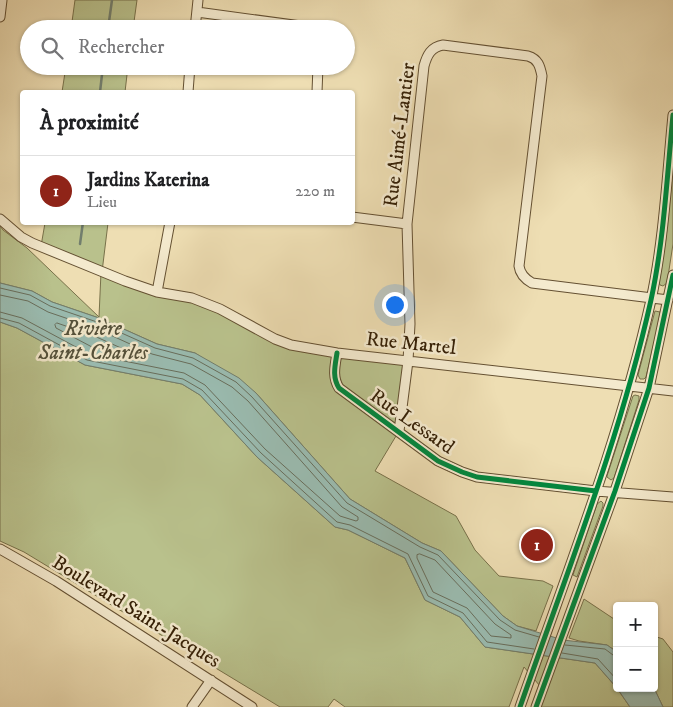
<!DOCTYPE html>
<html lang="fr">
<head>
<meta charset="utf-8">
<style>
  :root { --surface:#fff; --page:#f2f2f2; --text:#202124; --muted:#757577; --line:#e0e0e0; --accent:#8f2418 }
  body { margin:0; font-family:"IM FELL DW Pica",serif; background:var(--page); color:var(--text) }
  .controls { position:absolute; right:15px; bottom:15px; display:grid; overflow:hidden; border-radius:5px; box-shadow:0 1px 4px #0004 }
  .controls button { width:45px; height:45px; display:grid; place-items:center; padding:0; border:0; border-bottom:1px solid var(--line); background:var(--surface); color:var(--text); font:25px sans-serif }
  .you { position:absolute; left:394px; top:304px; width:18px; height:18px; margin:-12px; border:4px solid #fff; border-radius:50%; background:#1a73e8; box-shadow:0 0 0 8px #1a73e833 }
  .badge { display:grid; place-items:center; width:32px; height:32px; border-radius:50%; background:var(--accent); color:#fff; font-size:16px; font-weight:700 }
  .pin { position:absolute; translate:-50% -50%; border:2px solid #fff; box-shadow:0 1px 5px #0006 }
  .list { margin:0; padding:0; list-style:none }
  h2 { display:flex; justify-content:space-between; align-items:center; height:65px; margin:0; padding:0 20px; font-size:21px }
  h2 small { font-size:16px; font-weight:400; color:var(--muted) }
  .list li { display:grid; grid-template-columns:32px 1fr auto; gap:15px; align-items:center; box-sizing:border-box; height:70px; padding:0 20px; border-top:1px solid var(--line) }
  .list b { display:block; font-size:19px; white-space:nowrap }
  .list p { margin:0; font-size:16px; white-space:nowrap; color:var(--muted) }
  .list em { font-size:16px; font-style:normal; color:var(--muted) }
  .icon { flex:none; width:28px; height:28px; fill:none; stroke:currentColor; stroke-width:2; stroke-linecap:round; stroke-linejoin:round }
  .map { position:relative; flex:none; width:673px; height:707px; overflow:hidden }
  .search { position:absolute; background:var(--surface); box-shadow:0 1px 4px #0004; left:20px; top:20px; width:335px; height:55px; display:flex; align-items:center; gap:12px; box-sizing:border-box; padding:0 18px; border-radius:28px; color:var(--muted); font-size:19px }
  .panel { position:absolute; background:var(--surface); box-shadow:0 1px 4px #0004; left:20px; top:90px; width:335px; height:135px; border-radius:5px }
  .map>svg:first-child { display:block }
  .green { fill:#b9c18c; stroke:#78714a }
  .water { fill:#9abcb1; stroke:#727e6d }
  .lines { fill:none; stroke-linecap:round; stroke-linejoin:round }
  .shore { stroke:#686e5c; stroke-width:1 }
  .stream { stroke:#727e6d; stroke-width:2.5 }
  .minor-casing { stroke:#645032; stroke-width:11 }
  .minor { stroke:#f4eace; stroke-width:9 }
  .cycleway-casing { stroke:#f4eace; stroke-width:8 }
  .cycleway { stroke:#00873e; stroke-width:5 }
  .labels { text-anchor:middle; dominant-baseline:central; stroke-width:5; stroke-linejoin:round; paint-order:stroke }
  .street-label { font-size:20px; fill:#362107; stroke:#f4eace }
  .water-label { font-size:21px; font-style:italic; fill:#54503a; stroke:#f4eace }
</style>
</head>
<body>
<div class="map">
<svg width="673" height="707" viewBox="0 0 673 707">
  <rect width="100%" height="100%" fill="#eedeb3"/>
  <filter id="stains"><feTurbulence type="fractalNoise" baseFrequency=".004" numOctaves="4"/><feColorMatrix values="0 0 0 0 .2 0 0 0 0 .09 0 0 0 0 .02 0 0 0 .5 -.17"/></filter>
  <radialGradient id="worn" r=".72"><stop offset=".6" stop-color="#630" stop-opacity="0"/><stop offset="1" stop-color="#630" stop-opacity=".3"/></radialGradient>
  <path class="green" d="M75,0H137L133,29H71Z
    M66,66H128L125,92H62Z
    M673,168V244L667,283L663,286L660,285L659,282L666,238Z
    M45,223H108L102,272L192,298L275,340L408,361L399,431L375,471L456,516L475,550L499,576L543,581L553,586L536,631L517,626L503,616L441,551L422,543L350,499L256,393L195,353L157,344L99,318L52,302L32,291L0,283V226L3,230L27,248L99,317L101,272L41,246Z
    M655,311L660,312V317L646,377L644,379H640L638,375Z
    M0,322L17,328L85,365L182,384L200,395L257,457L335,527L348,530L405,558L425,600L460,617L485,647L595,663L616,687L630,707H539L545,692L524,667L509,707H345L334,699L328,707H280L24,552L0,541Z
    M635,395L639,396V400L614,478L611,480L607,477V476L633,396Z
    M601,501L603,503V506L577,577L573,575L597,504Z
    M584,599L617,621V652L607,645L579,641L569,638Z
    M654,636L663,639L673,652V707H663L654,688Z"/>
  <path class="water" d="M0,283L32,291L52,302L99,318L157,344L195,353L239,378L256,393L350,499L422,543L441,551L503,616L517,626L563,640L607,645L617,652V688L595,663L485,647L460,617L425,600L405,558L348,530L335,527L257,457L200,395L182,384L85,365L17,328L0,322Z
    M617,688H654L663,707H630Z"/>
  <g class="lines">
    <path class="shore" d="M0,288L30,295L50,306L97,322L155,348L193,358L236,382L252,397L347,503L420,547L438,555L500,620L515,630L539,637
      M0,295L28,301L48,312L95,328L152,354L191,364L232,387L248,401L342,507L358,517V520L356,521L340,516L265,449L205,385L184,373L89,354L22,318L0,312
      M0,318L19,323L87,360L183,379L202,390L261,453L337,522L350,525L408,554L428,596L463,613L487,642L534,649
      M57,323L92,335L121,348L122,351L119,353L92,347L56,328L55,325Z
      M420,554L435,560L495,624L511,635V638L491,636L467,608L433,592L417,558V555Z
      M565,645L605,649L613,655H617
      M562,653L598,659L617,680"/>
    <path class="stream" d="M108,29L112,0
      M100,92L103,66
      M80,244L83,222"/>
    <defs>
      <path id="minor" d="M197,12L301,26L309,29
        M0,17L2,0
        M195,29L198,0
        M188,92L190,66
        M317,92L318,66
        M352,217L407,224
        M0,219L21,237L32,243L125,281L157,292L192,298L220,309L275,339L291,345L337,353L673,391
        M157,292L170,222
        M337,353C335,366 332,377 339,388L438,461L462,472L477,477L596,491L673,497
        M399,431L408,361L410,324L407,224L424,66C427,55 431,47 443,45L528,56C538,59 540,66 542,76L519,266C520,274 525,279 532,283L668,300
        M0,549L56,581L252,707
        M192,707L211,680
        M520,707C567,572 620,439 651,300C664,240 667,176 673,115
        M536,707L615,491L649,388L673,275"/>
    </defs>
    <use href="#minor" class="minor-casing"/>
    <use href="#minor" class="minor"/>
    <defs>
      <path id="cycleway" d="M337,353C335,366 332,377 339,388L438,461L462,472L477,477L596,491
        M520,707C567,572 620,439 651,300C664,240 667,176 673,115
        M536,707L615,491L649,388L673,275"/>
    </defs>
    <use href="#cycleway" class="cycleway-casing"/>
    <use href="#cycleway" class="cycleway"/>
  </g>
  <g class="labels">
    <g class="street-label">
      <text transform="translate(400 135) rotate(-83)">Rue Aimé-Lantier</text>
      <text transform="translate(411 344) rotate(6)">Rue Martel</text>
      <text transform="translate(412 422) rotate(35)">Rue Lessard</text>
      <text transform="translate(136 612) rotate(32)">Boulevard Saint-Jacques</text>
    </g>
    <g class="water-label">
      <text x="93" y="329">Rivière<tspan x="93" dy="24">Saint-Charles</tspan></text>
    </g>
  </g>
  <rect width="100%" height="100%" filter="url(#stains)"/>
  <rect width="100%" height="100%" fill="url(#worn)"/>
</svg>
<div class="controls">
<button>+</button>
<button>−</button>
</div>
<div class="you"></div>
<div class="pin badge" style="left:537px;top:545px">1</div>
<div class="search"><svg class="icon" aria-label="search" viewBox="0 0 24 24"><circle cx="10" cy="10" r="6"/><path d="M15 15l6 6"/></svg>Rechercher</div>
<section class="panel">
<h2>À proximité<small></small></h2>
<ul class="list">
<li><span class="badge">1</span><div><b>Jardins Katerina</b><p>Lieu</p></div><em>220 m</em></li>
</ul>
</section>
</div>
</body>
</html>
